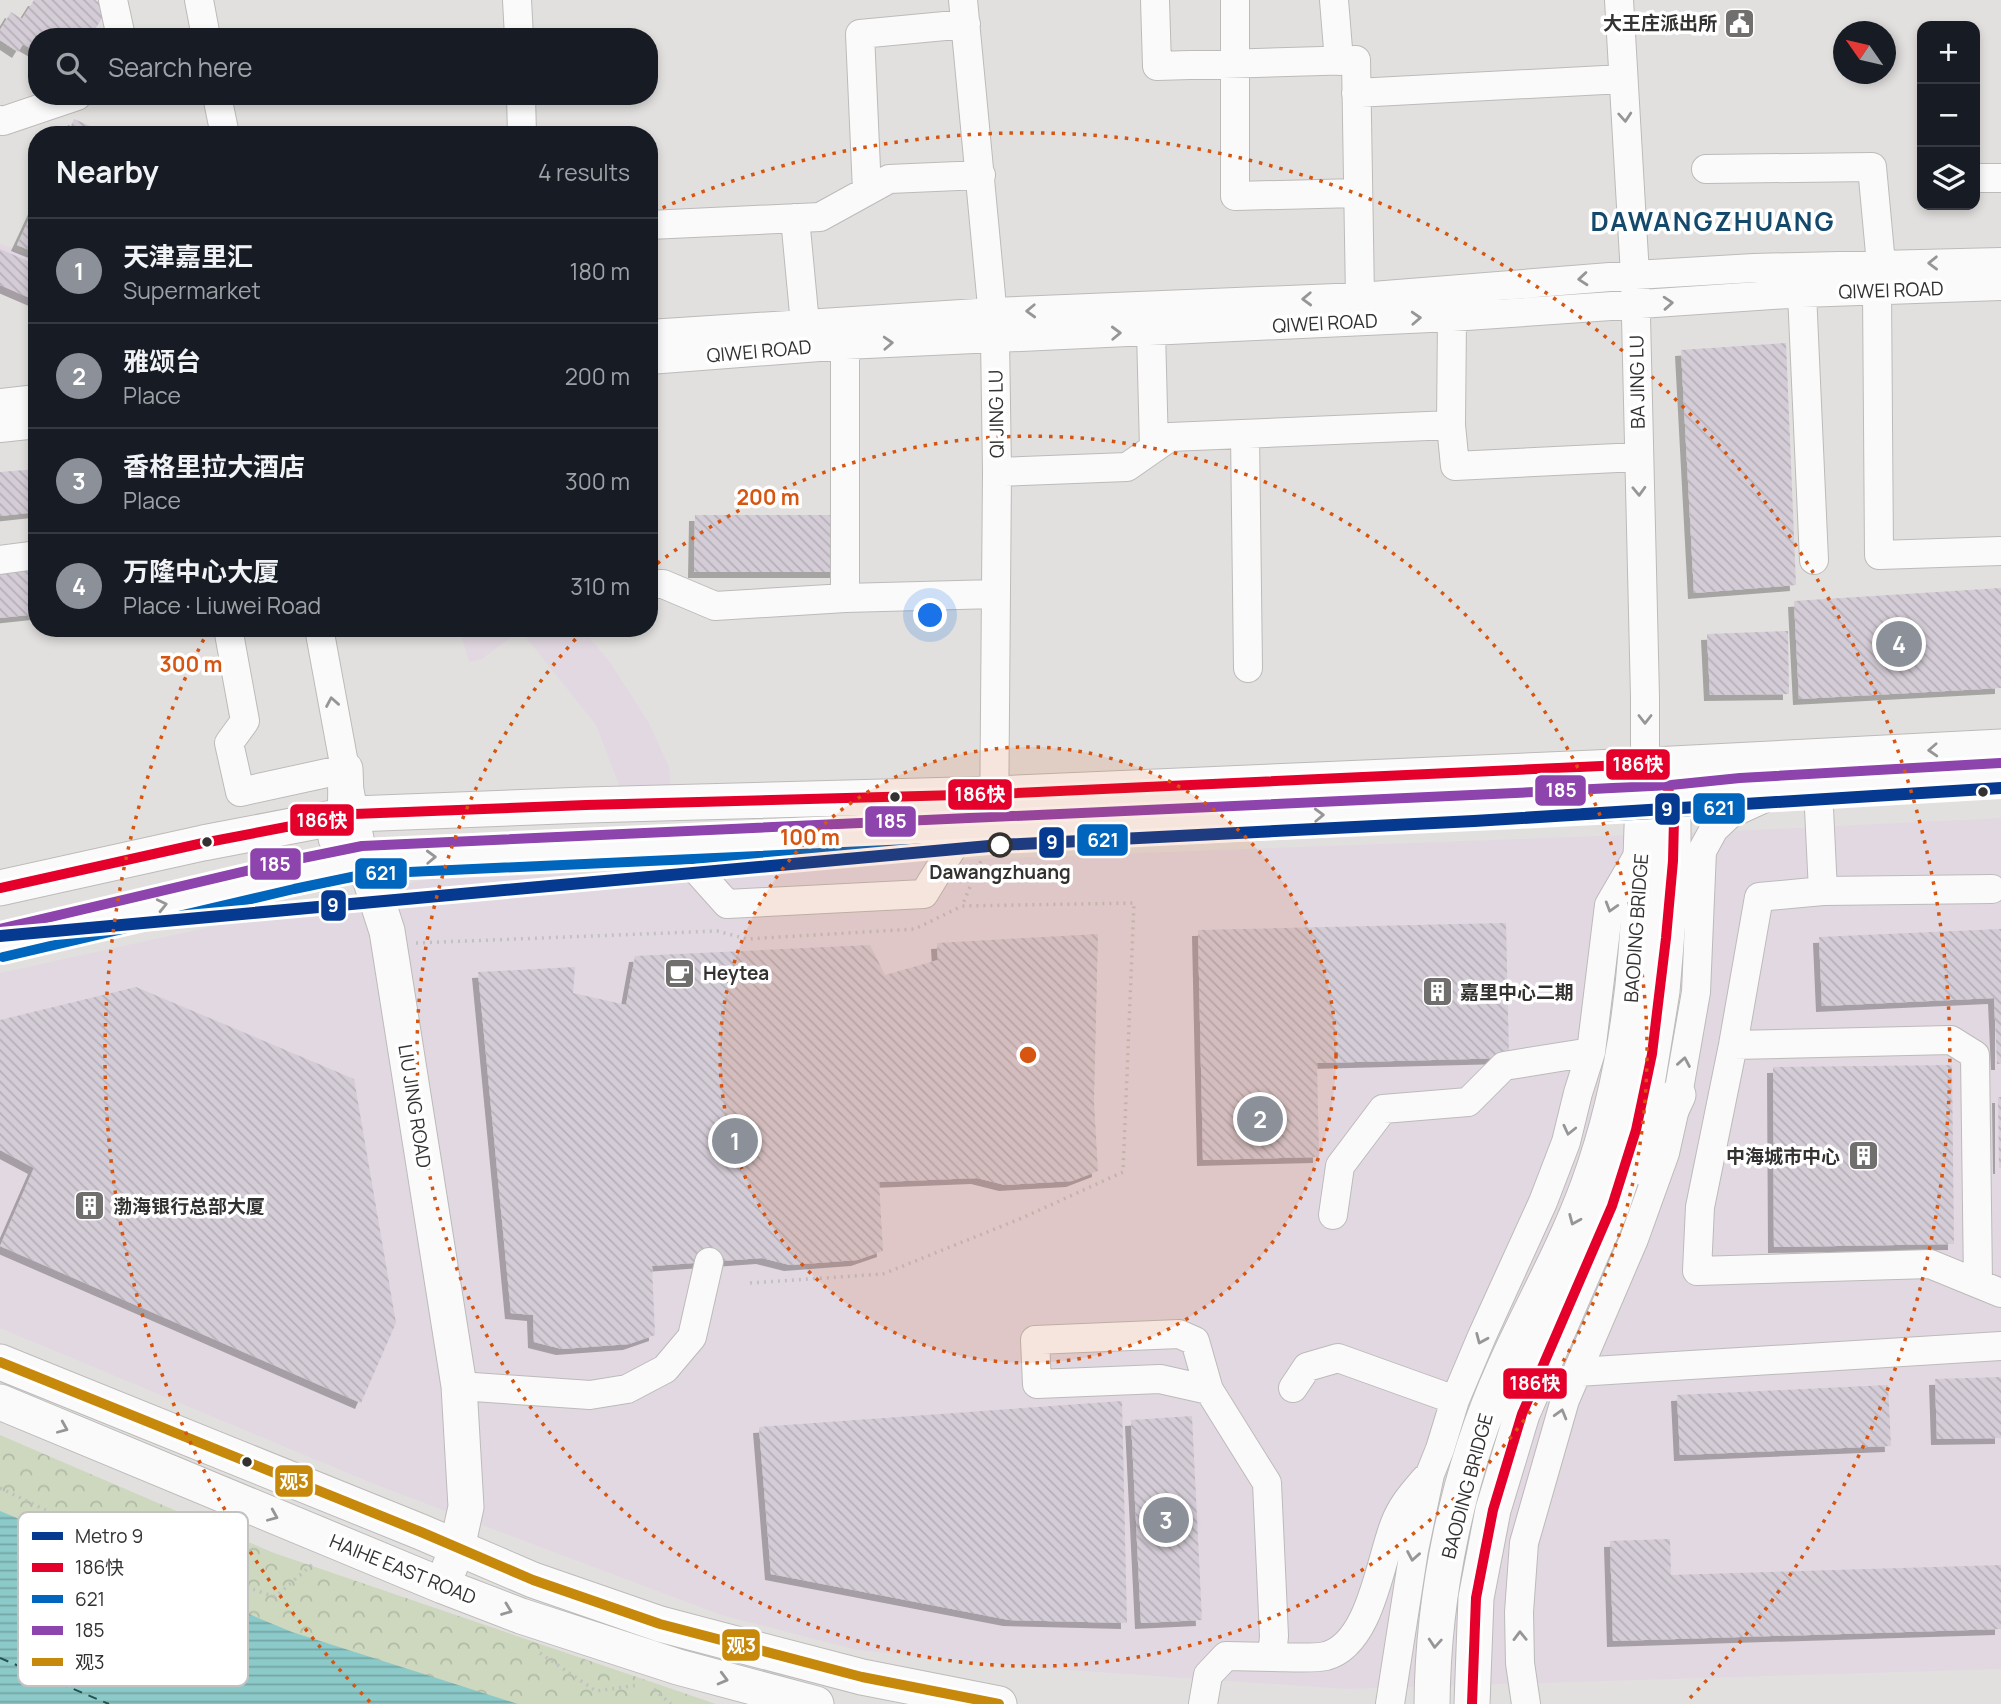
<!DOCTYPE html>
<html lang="en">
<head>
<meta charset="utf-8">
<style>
  :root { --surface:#171b24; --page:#20242c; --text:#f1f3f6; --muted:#9ea1a6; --line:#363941; --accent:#8c9099 }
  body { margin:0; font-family:Manrope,"Noto Sans SC",sans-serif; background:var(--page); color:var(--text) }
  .controls { position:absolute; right:21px; top:21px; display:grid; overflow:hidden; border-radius:14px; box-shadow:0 4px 10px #0003 }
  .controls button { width:63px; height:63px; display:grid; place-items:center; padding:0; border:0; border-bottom:2px solid var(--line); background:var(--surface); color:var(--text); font:35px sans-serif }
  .compass { position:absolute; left:1833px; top:21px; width:63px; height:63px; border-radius:50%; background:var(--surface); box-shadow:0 4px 10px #0003; rotate:304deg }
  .you { position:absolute; left:931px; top:616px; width:24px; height:24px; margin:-18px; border:5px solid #fff; border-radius:50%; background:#1a73e8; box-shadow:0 0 0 10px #1a73e833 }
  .badge { display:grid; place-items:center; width:46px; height:46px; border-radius:50%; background:var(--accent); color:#fff; font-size:23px; font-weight:700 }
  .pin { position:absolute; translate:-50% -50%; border:4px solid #fff; box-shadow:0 2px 7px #0006 }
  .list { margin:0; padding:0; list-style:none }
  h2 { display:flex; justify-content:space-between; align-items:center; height:91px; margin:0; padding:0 28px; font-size:30px }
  h2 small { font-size:23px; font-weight:400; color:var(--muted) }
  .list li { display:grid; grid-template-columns:46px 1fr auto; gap:21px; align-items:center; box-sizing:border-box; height:105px; padding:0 28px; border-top:2px solid var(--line) }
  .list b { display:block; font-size:26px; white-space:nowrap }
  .list p { margin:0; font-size:23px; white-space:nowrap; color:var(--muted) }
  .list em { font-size:23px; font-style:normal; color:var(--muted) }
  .icon { flex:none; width:38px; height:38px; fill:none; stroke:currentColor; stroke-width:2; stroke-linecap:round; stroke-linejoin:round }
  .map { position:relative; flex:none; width:2001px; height:1704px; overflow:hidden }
  .search { position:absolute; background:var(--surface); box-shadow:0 4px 10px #0003; left:28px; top:28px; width:630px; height:77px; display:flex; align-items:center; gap:18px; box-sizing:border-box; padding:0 24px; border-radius:28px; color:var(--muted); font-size:26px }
  .panel { position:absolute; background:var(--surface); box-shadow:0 4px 10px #0003; left:28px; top:126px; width:630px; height:511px; border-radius:28px }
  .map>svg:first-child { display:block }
  .commercial { fill:#e2d8e1 }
  .park { fill:url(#park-crowns) }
  .water { fill:url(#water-rules) }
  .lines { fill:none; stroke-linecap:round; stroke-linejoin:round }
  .ferry { stroke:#275050; stroke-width:2; stroke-dasharray:9 7; stroke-linecap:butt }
  .building { fill:url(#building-back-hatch); filter:url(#shadow) }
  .minor-casing { stroke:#bcbbb9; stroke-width:30 }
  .major-casing { stroke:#bcbbb9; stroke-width:37 }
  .path { stroke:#c1c1c0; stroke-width:3.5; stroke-dasharray:2 5; stroke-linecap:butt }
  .minor { stroke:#fbfafa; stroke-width:28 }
  .major { stroke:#fbfafa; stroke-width:35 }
  .bus-1-casing { stroke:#fff; stroke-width:16 }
  .bus-2-casing { stroke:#fff; stroke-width:16 }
  .bus-3-casing { stroke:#fff; stroke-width:16 }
  .bus-4-casing { stroke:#fff; stroke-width:16 }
  .bus-1 { stroke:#e4002b; stroke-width:10 }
  .bus-2 { stroke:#0065bd; stroke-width:10 }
  .bus-3 { stroke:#8e44ad; stroke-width:10 }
  .bus-4 { stroke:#c6890c; stroke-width:10 }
  .metro-1-casing { stroke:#fff; stroke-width:18 }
  .metro-1 { stroke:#063a91; stroke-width:12 }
  .oneway { stroke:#979696 }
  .ring { fill:none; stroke:#d65510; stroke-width:3.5; stroke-dasharray:3.5 7 }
  .bus-dot { fill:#333231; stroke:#fff; stroke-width:2.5 }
  .stop-dot { fill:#fff; stroke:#333231; stroke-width:3.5 }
  .labels { text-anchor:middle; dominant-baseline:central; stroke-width:7; stroke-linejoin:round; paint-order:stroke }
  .poi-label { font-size:19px; font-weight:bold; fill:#333231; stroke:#fff; text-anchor:start }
  .street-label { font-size:19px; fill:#333231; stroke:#fff }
  .stop-label { font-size:19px; font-weight:bold; fill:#333231; stroke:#fff }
  .district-label { font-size:26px; font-weight:bold; letter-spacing:2px; fill:#15496c; stroke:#fff }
  .key { fill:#fff; stroke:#c2c2c1; stroke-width:2 }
  .key-label { font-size:19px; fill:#333231 }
  .centre { fill:#d65510; stroke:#fff; stroke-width:3.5 }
  .ring-label { font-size:21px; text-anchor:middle; font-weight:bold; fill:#d65510; stroke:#fff; stroke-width:7; stroke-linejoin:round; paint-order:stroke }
  .line-badge { stroke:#fff; stroke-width:2.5 }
  .badge-label { font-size:19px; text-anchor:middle; font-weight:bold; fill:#fff }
</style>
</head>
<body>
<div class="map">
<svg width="2001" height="1704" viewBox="0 0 2001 1704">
  <defs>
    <pattern id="park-crowns" width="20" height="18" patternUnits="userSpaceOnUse" patternTransform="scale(1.75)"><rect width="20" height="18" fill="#cdd8bf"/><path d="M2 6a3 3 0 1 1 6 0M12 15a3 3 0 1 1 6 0" fill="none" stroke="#b0baa5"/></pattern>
    <pattern id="water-rules" width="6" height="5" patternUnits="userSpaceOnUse" patternTransform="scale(1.75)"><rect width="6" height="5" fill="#8ccac9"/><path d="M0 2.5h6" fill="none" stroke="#73a5a4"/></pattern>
    <pattern id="building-back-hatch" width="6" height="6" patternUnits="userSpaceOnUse" patternTransform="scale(1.75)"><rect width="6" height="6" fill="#d4ccd6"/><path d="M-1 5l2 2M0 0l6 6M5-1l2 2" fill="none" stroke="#b6b0b8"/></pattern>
    <filter id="shadow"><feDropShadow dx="-6" dy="6" stdDeviation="0" flood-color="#0004"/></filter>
  </defs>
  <rect width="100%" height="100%" fill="#e2e0de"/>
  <path class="commercial" d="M0,243L37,259V309L0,294Z
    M459,628H581L610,662L649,723L669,767L671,788H620L596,725L520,630L482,659L469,662Z
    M2001,818V1669L1347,1689L1039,1668L857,1650L721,1615L379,1486L0,1328V973L428,879L1708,832Z"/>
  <path class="park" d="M0,1435L274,1553L716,1704H0Z"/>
  <path class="water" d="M0,1511L292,1632L518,1704H0Z"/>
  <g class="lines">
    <path class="ferry" d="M0,1658L109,1704"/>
  </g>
  <path class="building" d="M34,0H95L108,9L90,37H37V52L23,44L18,52L0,40V30L11,12L22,19Z
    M74,119L110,135H67Z
    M37,202V253L17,245Z
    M0,249L37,265V301L0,285Z
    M1786,343L1796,585L1694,593L1681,350Z
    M37,469V512L0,516V472Z
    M695,515H839L838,572H694Z
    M37,560V614L0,618V564Z
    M2001,588V688L1799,699L1794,601Z
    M1788,631L1789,694L1710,695L1707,634Z
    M1506,923L1509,1058L1317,1063L1319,1157L1203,1160L1198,930Z
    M2001,929V1064H1997L1994,998L1822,1006L1819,937Z
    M1098,934L1094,1102L1098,1171L1072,1181L1005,1185L977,1178L879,1182L883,1251L857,1260L790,1265L762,1258L652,1266L655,1335L629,1344L562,1349L534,1342L533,1315L511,1313L478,972L575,967L573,993L626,1005L635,956L870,945L885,975L938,960L937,943Z
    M136,987L354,1079L396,1323L361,1403L0,1246L34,1168L0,1150V1020Z
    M1952,1065L1954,1244L1774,1247L1773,1067Z
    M1998,1097H2001V1168H1999Z
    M2001,1377V1438L1937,1439L1935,1379Z
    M1888,1385L1891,1446L1680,1455L1677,1395Z
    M1122,1401L1127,1623L1009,1620L771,1574L759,1427Z
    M1192,1416L1202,1620L1141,1623L1131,1420Z
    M1670,1539L1671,1575L2001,1565V1629L1613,1641L1610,1541Z"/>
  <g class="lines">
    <defs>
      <path id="minor" d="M113,0L121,37
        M199,0L206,37
        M517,0L519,37
        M963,0L995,338L997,472L994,830
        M1155,0L1157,66L1356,60L1360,297
        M1235,0V196L1357,193
        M1334,0L1339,61
        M1619,0L1635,275L1645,697V764
        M1356,93L1623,79
        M217,96L225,135
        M521,96L522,135
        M0,120L3,121L77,96
        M1706,169L1872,167L1881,264
        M1975,178H2001
        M867,191L860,34L966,24
        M795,218L805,324
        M649,225L820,217L889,179L981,175
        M1877,290L1879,555L2001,551
        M1802,293L1814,560
        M1151,331L1154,448
        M649,334L993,312L1360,297L1635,275L1754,268L2001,262
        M845,345V598
        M649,360L845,345L1452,317L1802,293L2001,286
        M0,403L37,399
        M1451,425L1455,466L1638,457
        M0,428L37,424
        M1245,434L1248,668
        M997,472L1127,467L1170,437L1451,425L1452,317
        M0,560L37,555
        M649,584H663L715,606L845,598L996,594
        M228,628L245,721L229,743L240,792L345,769
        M319,628L345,769L364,860
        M1818,788L1823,891L1759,897L1733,1045L1700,1207L1697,1271L1930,1264L2001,1293
        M676,847L727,904L924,894L962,832
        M1823,891L1992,889
        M1733,1045L1951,1040L1975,1055L1978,1283
        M1333,1215L1340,1166L1383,1109L1468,1102L1504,1066L1591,1052
        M1577,1372L2001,1346
        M459,1386L590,1395L627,1389L665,1369L692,1337L709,1262
        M1293,1388L1307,1367L1338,1358L1455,1400
        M1272,1657C1286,1657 1313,1659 1326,1656C1371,1644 1380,1560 1395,1523C1402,1505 1413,1493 1425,1479
        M1203,1704L1208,1675L1226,1656L1272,1657L1274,1636L1267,1483L1209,1390L1195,1341L1179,1334L1035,1340L1037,1384L1160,1379L1209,1390
        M1390,1704L1414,1550L1430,1474L1440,1449L1455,1400L1482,1336L1543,1202L1566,1142L1578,1093L1591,1052L1609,905L1641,850
        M1526,1704L1520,1663L1519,1612L1524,1543L1565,1400L1634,1239L1665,1153L1678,1095L1696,992L1702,851L1714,829L1730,814L1774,794"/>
      <path id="major" d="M336,838C348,816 346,793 345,769
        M364,860L387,931L459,1386L466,1507L457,1548L449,1569
        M0,888L203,843L354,814L586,805L995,794L1594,768L2001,747
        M0,943L291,875L364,860L676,847L1226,819L1516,807L1672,799L1741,792L2001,777
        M1647,1169L1662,1129L1678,1095
        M0,1362L421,1532L533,1580L660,1624L862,1677L999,1704
        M0,1402L443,1586L521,1616L678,1667L816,1704
        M1432,1704C1433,1593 1458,1471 1504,1369C1531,1308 1565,1249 1588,1186C1615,1112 1630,1031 1636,953C1641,895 1641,837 1644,778
        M1472,1704L1476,1598L1493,1510L1522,1414L1612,1206L1637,1130L1646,1090L1662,991L1673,861V816L1672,799L1661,778"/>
    </defs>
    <use href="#minor" class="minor-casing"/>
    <use href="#major" class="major-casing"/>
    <path class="path" d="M416,943L717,931L747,939L915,929L962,906
      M750,1283L883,1274L1022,1218L1123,1172L1134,903L962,906L982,858
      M0,1488L87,1530L275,1597L315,1562
      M540,1653L596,1691L638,1685
      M654,1689L671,1704"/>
    <use href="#minor" class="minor"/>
    <use href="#major" class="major"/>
    <defs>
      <path id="bus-1" d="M0,888L203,843L354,814L586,805L995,794L1645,764L1657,775L1667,787L1671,797L1674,819L1673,861L1666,938L1652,1054L1636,1130L1612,1206L1522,1414L1493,1510L1476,1598L1472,1704"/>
      <path id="bus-2" d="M3,957L294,889L366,874L1517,821L1673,813L1742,806L2001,791"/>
      <path id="bus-3" d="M0,929L288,861L362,846L1515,793L1671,785L1740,778L2000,763"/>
      <path id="bus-4" d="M0,1362L421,1532L533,1580L660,1624L862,1677L999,1704"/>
    </defs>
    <use href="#bus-1" class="bus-1-casing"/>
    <use href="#bus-2" class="bus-2-casing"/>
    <use href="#bus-3" class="bus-3-casing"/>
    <use href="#bus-4" class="bus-4-casing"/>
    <use href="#bus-1" class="bus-1"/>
    <use href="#bus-2" class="bus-2"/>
    <use href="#bus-3" class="bus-3"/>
    <use href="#bus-4" class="bus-4"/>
    <defs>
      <path id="metro-1" d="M0,936L1000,845L1474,821L2001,788"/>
    </defs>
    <use href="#metro-1" class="metro-1-casing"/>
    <use href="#metro-1" class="metro-1"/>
  </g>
  <defs><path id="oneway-chevron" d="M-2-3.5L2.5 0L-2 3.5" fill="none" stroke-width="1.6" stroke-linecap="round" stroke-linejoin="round" transform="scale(1.75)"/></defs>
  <g class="oneway">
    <use href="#oneway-chevron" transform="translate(1625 117) rotate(86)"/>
    <use href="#oneway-chevron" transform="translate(1933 263) rotate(179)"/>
    <use href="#oneway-chevron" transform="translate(1583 279) rotate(175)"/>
    <use href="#oneway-chevron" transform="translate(1307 299) rotate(178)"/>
    <use href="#oneway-chevron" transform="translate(1668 303) rotate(-4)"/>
    <use href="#oneway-chevron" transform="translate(1031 311) rotate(178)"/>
    <use href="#oneway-chevron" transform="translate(1416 318) rotate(-3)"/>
    <use href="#oneway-chevron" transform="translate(1116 333) rotate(-2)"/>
    <use href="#oneway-chevron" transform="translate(888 343) rotate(-3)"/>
    <use href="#oneway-chevron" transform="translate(1639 491) rotate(88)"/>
    <use href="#oneway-chevron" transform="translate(332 702) rotate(-100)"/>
    <use href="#oneway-chevron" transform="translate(1645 719) rotate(90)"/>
    <use href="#oneway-chevron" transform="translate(1933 750) rotate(177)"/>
    <use href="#oneway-chevron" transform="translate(1319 815) rotate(-2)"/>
    <use href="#oneway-chevron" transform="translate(431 857) rotate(-2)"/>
    <use href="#oneway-chevron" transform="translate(162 905) rotate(-13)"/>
    <use href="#oneway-chevron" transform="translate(1611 907) rotate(107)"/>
    <use href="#oneway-chevron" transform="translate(1684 1062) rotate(-80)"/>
    <use href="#oneway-chevron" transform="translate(1569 1130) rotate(103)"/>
    <use href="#oneway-chevron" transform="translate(1574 1220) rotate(113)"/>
    <use href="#oneway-chevron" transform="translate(1481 1339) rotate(113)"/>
    <use href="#oneway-chevron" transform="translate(1561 1414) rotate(-74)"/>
    <use href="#oneway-chevron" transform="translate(63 1428) rotate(23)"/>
    <use href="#oneway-chevron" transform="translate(273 1516) rotate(23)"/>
    <use href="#oneway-chevron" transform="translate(1413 1556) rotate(100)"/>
    <use href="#oneway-chevron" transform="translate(507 1610) rotate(21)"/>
    <use href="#oneway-chevron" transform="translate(1520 1636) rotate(-91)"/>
    <use href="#oneway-chevron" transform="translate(1435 1643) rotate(94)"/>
    <use href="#oneway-chevron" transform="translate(723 1679) rotate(15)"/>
  </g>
  <circle cx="1028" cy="1055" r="308" fill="#d65510" fill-opacity=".12"/>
  <g class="ring">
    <circle cx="1028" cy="1055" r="308"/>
    <path d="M649 570A615 615 0 1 1 582 632"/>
    <path d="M370 1702A923 923 0 0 1 209 629M653 212A923 923 0 0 1 1686 1702"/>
  </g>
  <defs>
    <symbol id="civic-square" viewBox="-11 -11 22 22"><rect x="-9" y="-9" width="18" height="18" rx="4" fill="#706f6e" stroke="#fff"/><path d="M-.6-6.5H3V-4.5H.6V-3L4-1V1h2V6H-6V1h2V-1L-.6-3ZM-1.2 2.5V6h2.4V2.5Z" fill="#fff"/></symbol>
    <symbol id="cafe-square" viewBox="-11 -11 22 22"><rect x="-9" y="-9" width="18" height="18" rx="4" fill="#706f6e" stroke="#fff"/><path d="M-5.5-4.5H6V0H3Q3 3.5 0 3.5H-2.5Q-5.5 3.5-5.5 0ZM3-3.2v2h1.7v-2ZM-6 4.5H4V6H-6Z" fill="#fff"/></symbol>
    <symbol id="building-square" viewBox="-11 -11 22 22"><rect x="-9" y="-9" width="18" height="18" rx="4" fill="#706f6e" stroke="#fff"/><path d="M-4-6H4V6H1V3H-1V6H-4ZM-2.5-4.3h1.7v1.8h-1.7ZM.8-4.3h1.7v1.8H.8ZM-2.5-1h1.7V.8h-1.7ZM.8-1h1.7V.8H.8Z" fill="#fff"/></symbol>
  </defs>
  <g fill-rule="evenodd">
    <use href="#civic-square" x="1722" y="6" width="35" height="35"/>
    <use href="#cafe-square" x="662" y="956" width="35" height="35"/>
    <use href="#building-square" x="1420" y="974" width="35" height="35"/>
    <use href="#building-square" x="1846" y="1138" width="35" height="35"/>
    <use href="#building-square" x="72" y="1188" width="35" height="35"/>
  </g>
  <g class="bus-dot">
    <circle cx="1983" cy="792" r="6"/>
    <circle cx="895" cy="797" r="6"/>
    <circle cx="207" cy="842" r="6"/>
    <circle cx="247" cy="1462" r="6"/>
  </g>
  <circle class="stop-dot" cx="1000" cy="845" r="11"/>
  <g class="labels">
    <g class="poi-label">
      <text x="1717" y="23" text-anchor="end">大王庄派出所</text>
      <text x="703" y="973">Heytea</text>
      <text x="1460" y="992">嘉里中心二期</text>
      <text x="1840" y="1156" text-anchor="end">中海城市中心</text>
      <text x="113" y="1206">渤海银行总部大厦</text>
    </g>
    <g class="street-label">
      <text transform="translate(1891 290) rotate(-2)">QIWEI ROAD</text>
      <text transform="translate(1325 323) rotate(-3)">QIWEI ROAD</text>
      <text transform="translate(759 351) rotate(-5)">QIWEI ROAD</text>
      <text transform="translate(1637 382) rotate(-91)">BA JING LU</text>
      <text transform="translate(996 414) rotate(-91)">QI JING LU</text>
      <text transform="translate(1636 928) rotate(-86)">BAODING BRIDGE</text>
      <text transform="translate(415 1106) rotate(81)">LIU JING ROAD</text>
      <text transform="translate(1467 1486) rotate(-75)">BAODING BRIDGE</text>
      <text transform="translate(403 1569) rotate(22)">HAIHE EAST ROAD</text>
    </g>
    <g class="stop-label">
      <text x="1000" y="872">Dawangzhuang</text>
    </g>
    <g class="district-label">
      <text x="1713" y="221">DAWANGZHUANG</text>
    </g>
  </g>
  <rect x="18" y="1512" width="230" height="174" rx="10" class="key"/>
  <rect x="32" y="1532" width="31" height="8" fill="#063a91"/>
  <rect x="32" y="1563" width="31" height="9" fill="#e4002b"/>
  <rect x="32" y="1595" width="31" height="8" fill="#0065bd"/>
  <rect x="32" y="1626" width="31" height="9" fill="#8e44ad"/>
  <rect x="32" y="1658" width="31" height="8" fill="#c6890c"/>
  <g class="key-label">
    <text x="75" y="1543">Metro 9</text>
    <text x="75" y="1574">186快</text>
    <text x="75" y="1606">621</text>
    <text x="75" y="1637">185</text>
    <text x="75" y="1669">观3</text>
  </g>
  <circle cx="1028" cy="1055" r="10" class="centre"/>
  <g class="ring-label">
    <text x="768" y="505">200 m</text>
    <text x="191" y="672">300 m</text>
    <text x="810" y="845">100 m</text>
  </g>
  <g class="line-badge">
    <rect x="1605" y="748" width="66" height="33" rx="7" fill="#e4002b"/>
    <rect x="1534" y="774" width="53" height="33" rx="7" fill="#8e44ad"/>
    <rect x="947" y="778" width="66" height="33" rx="7" fill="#e4002b"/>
    <rect x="1692" y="792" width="54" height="33" rx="7" fill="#0065bd"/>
    <rect x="1654" y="792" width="27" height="34" rx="7" fill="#063a91"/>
    <rect x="289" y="803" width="66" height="34" rx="7" fill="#e4002b"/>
    <rect x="864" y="805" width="53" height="33" rx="7" fill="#8e44ad"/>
    <rect x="1076" y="823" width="53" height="34" rx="7" fill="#0065bd"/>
    <rect x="1038" y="826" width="27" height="33" rx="7" fill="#063a91"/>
    <rect x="249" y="847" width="53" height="34" rx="7" fill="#8e44ad"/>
    <rect x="354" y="857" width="54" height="33" rx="7" fill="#0065bd"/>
    <rect x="320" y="889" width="27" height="33" rx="7" fill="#063a91"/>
    <rect x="1502" y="1367" width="66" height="33" rx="7" fill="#e4002b"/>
    <rect x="274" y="1464" width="40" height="34" rx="7" fill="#c6890c"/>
    <rect x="721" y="1628" width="40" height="34" rx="7" fill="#c6890c"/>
  </g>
  <g class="badge-label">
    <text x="1638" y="771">186快</text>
    <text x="1561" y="797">185</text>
    <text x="980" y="801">186快</text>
    <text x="1719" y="815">621</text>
    <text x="1667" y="816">9</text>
    <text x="322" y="827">186快</text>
    <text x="891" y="828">185</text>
    <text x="1103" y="847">621</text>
    <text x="1052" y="849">9</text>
    <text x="275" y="871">185</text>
    <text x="381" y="880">621</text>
    <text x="333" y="912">9</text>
    <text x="1535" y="1390">186快</text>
    <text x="294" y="1488">观3</text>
    <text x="741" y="1652">观3</text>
  </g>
</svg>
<div class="controls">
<button>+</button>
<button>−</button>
<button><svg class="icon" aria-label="layers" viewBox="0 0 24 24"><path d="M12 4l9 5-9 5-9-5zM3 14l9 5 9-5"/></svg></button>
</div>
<svg class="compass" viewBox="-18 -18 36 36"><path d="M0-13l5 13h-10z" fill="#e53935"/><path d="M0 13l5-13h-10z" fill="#9ea1a6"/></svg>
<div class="you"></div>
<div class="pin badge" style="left:735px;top:1141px">1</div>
<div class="pin badge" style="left:1260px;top:1119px">2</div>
<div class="pin badge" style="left:1166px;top:1520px">3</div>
<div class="pin badge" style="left:1899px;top:644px">4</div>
<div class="search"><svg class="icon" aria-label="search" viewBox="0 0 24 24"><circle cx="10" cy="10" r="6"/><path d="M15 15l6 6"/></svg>Search here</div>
<section class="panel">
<h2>Nearby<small>4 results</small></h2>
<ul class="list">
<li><span class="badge">1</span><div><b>天津嘉里汇</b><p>Supermarket</p></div><em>180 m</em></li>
<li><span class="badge">2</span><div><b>雅颂台</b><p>Place</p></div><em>200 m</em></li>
<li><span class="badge">3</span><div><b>香格里拉大酒店</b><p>Place</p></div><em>300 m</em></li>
<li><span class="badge">4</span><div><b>万隆中心大厦</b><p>Place · Liuwei Road</p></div><em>310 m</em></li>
</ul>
</section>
</div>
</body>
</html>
